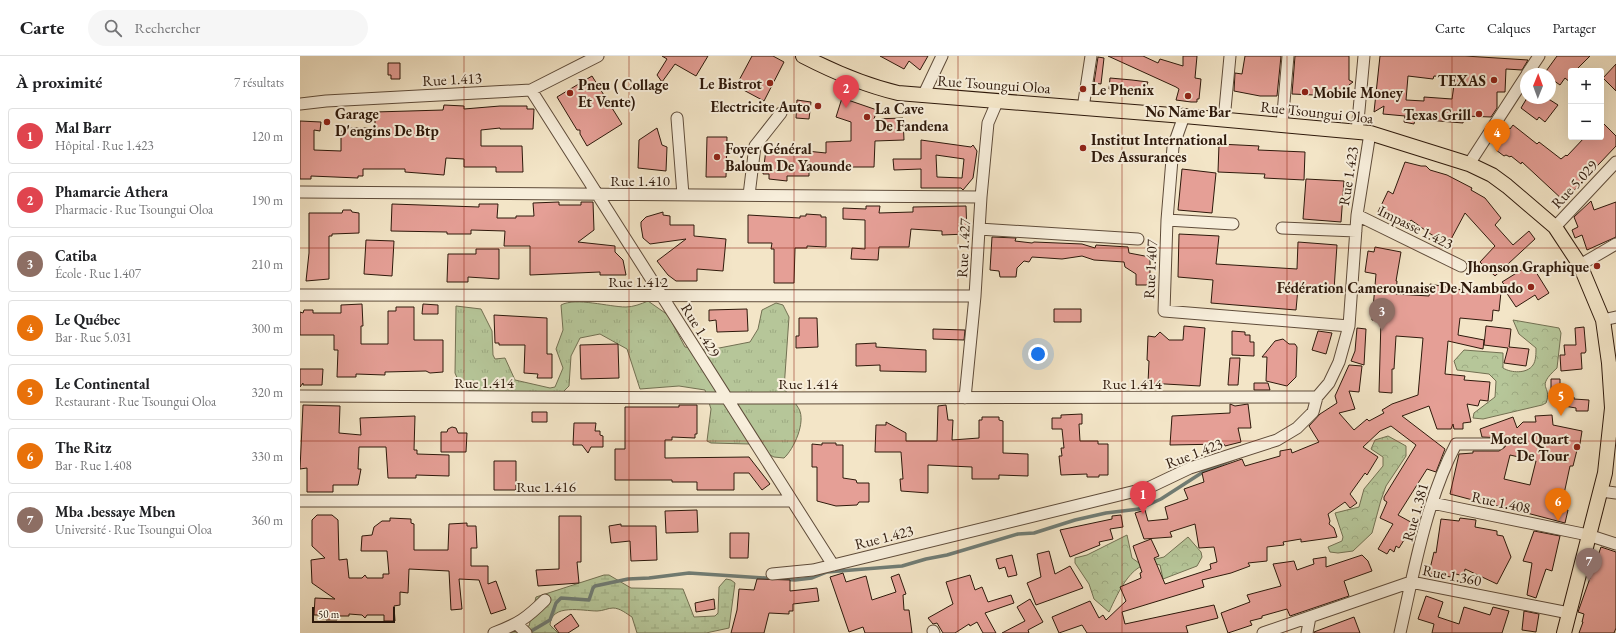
<!DOCTYPE html>
<html lang="fr">
<head>
<meta charset="utf-8">
<style>
  :root { --surface:#fff; --page:#f6f6f6; --text:#202124; --muted:#757577; --line:#e0e0e0; --accent:#111827 }
  body { margin:0; font-family:"EB Garamond",serif; background:var(--page); color:var(--text) }
  .controls { position:absolute; right:12px; top:12px; display:grid; overflow:hidden; border-radius:4px; box-shadow:0 4px 16px #0002 }
  .controls button { width:36px; height:36px; display:grid; place-items:center; padding:0; border:0; border-bottom:1px solid var(--line); background:var(--surface); color:var(--text); font:20px sans-serif }
  .compass { position:absolute; left:1220px; top:12px; width:36px; height:36px; border-radius:50%; background:var(--surface); box-shadow:0 4px 16px #0002; rotate:1deg }
  .scale { position:absolute; left:12px; bottom:10px; width:83px; box-sizing:border-box; padding-left:4px; border:2px solid #2e190b; border-top:0; font-size:11px; line-height:14px; white-space:nowrap; color:#2e190b; -webkit-text-stroke:3px #f7eedb; paint-order:stroke }
  .you { position:absolute; left:738px; top:298px; width:14px; height:14px; margin:-10px; border:3px solid #fff; border-radius:50%; background:#1a73e8; box-shadow:0 0 0 6px #1a73e833 }
  .badge { display:grid; place-items:center; width:26px; height:26px; border-radius:50%; background:var(--accent); color:#fff; font-size:13px; font-weight:700 }
  .pin { position:absolute; translate:-50% -33px; filter:drop-shadow(0 1px 2px #0008) }
  .pin::after { content:''; position:absolute; top:21px; width:14px; height:12px; background:inherit; clip-path:polygon(0 0,100% 0,50% 100%) }
  .list { margin:0; padding:0; list-style:none }
  h2 { display:flex; justify-content:space-between; align-items:center; height:52px; margin:0; padding:0 16px; font-size:17px }
  h2 small { font-size:13px; font-weight:400; color:var(--muted) }
  .list li { display:grid; grid-template-columns:26px 1fr auto; gap:12px; align-items:center; box-sizing:border-box; height:56px; margin:0 8px 8px; padding:0 8px; border:1px solid var(--line); border-radius:4px }
  .list b { display:block; font-size:15px; white-space:nowrap }
  .list p { margin:0; font-size:13px; white-space:nowrap; color:var(--muted) }
  .list em { font-size:13px; font-style:normal; color:var(--muted) }
  .icon { flex:none; width:22px; height:22px; fill:none; stroke:currentColor; stroke-width:2; stroke-linecap:round; stroke-linejoin:round }
  .map { position:relative; flex:none; width:1316px; height:577px; overflow:hidden }
  header { display:flex; align-items:center; gap:24px; box-sizing:border-box; height:56px; padding:0 20px; background:var(--surface); border-bottom:1px solid var(--line) }
  header strong { font-size:19px }
  nav { display:flex; gap:22px; margin-inline-start:auto; font-size:14px }
  .search { width:280px; height:36px; background:var(--page); display:flex; align-items:center; gap:10px; box-sizing:border-box; padding:0 14px; border-radius:22px; color:var(--muted); font-size:15px }
  main { display:flex }
  aside { flex:1; background:var(--surface) }
  .map>svg:first-child { display:block }
  .grass { fill:url(#grass-tufts); stroke:#727052 }
  .forest { fill:url(#forest-crowns); stroke:#727052 }
  .wetland { fill:url(#wetland-marsh); stroke:#727052 }
  .lines { fill:none; stroke-linecap:round; stroke-linejoin:round }
  .stream { stroke:#707c74; stroke-width:3.5 }
  .building { fill:#e59f96; stroke:#2e190b; fill-rule:evenodd }
  .minor-casing { stroke:#5f4c3a; stroke-width:13 }
  .major-casing { stroke:#2e190b; stroke-width:16 }
  .minor { stroke:#f7eedb; stroke-width:11 }
  .major { stroke:#f3e5c7; stroke-width:14 }
  .grid { fill:none; stroke:#8f2418; stroke-width:1; stroke-opacity:0.55 }
  .poi-dot { fill:#8f2418; stroke:#f7eedb; stroke-width:1.5 }
  .labels { text-anchor:middle; dominant-baseline:central; stroke-width:4; stroke-linejoin:round; paint-order:stroke }
  .street-label { font-size:15px; fill:#2e190b; stroke:#f7eedb }
  .poi-label { font-size:15px; font-weight:bold; fill:#2e190b; stroke:#f7eedb; text-anchor:end }
</style>
</head>
<body>
<header>
<strong>Carte</strong>
<div class="search"><svg class="icon" aria-label="search" viewBox="0 0 24 24"><circle cx="10" cy="10" r="6"/><path d="M15 15l6 6"/></svg>Rechercher</div>
<nav><a>Carte</a><a>Calques</a><a>Partager</a></nav>
</header>
<main>
<aside>
<h2>À proximité<small>7 résultats</small></h2>
<ul class="list">
<li><span class="badge" style="background:#e0444e">1</span><div><b>Mal Barr</b><p>Hôpital · Rue 1.423</p></div><em>120 m</em></li>
<li><span class="badge" style="background:#e0444e">2</span><div><b>Phamarcie Athera</b><p>Pharmacie · Rue Tsoungui Oloa</p></div><em>190 m</em></li>
<li><span class="badge" style="background:#8d6e63">3</span><div><b>Catiba</b><p>École · Rue 1.407</p></div><em>210 m</em></li>
<li><span class="badge" style="background:#e8710a">4</span><div><b>Le Québec</b><p>Bar · Rue 5.031</p></div><em>300 m</em></li>
<li><span class="badge" style="background:#e8710a">5</span><div><b>Le Continental</b><p>Restaurant · Rue Tsoungui Oloa</p></div><em>320 m</em></li>
<li><span class="badge" style="background:#e8710a">6</span><div><b>The Ritz</b><p>Bar · Rue 1.408</p></div><em>330 m</em></li>
<li><span class="badge" style="background:#8d6e63">7</span><div><b>Mba .bessaye Mben</b><p>Université · Rue Tsoungui Oloa</p></div><em>360 m</em></li>
</ul>
</aside>
<div class="map">
<svg width="1316" height="577" viewBox="0 0 1316 577">
  <defs>
    <pattern id="grass-tufts" width="24" height="20" patternUnits="userSpaceOnUse"><rect width="24" height="20" fill="#b6c699"/><path d="M3 7l-1-3M5 7V3M7 7l1-3M15 17l-1-3M17 17v-4M19 17l1-3" fill="none" stroke="#9daa82"/></pattern>
    <pattern id="forest-crowns" width="20" height="18" patternUnits="userSpaceOnUse"><rect width="20" height="18" fill="#b6c699"/><path d="M2 6a3 3 0 1 1 6 0M12 15a3 3 0 1 1 6 0" fill="none" stroke="#9daa82"/></pattern>
    <pattern id="wetland-marsh" width="20" height="14" patternUnits="userSpaceOnUse"><rect width="20" height="14" fill="#b6c699"/><path d="M1 5h8M5 5V1M11 12h8M15 12V8" fill="none" stroke="#9daa82"/></pattern>
  </defs>
  <rect width="100%" height="100%" fill="#f3e5c7"/>
  <filter id="stains"><feTurbulence type="fractalNoise" baseFrequency=".005" numOctaves="4"/><feColorMatrix values="0 0 0 0 .2 0 0 0 0 .09 0 0 0 0 .02 0 0 0 .5 -.17"/></filter>
  <radialGradient id="worn" r=".72"><stop offset=".6" stop-color="#630" stop-opacity="0"/><stop offset="1" stop-color="#630" stop-opacity=".3"/></radialGradient>
  <path class="grass" d="M348,245L368,259L385,291L409,294L450,286L458,273L462,254L476,247L483,249L489,261L484,333C489,339 495,346 499,353C506,366 494,393 484,402L474,401L449,388L411,387L407,385L411,353L405,334L379,330L340,333L327,293L300,278L280,282L271,300L269,330L262,337L171,335L161,331L155,317L156,250L181,253L192,275L193,299L195,303L205,302L215,324L250,332L255,331L263,312L256,293L263,274L261,249C276,241 309,251 326,251C333,251 341,248 348,245Z"/>
  <path class="forest" d="M1213,264L1259,272L1261,277L1257,312C1234,333 1253,329 1246,347L1242,349L1183,363L1173,362L1174,357L1195,341L1196,325L1189,318L1157,314L1154,305L1164,294L1203,297V312C1211,317 1227,318 1233,309C1236,305 1236,297 1236,292L1219,278Z
    M1088,380L1106,390V400L1086,430L1081,444L1072,477L1053,495L1038,497L1030,496L1028,491L1042,485L1043,481L1035,457L1059,451L1064,433L1083,410V401L1071,393L1075,384Z
    M827,479L832,502L839,507L864,501L888,481L901,496L902,501L897,510L863,523L860,509C833,500 818,537 809,556L794,543L789,528L775,507V502L787,499Z"/>
  <path class="wetland" d="M304,519H309L331,532L383,533L394,561L415,560L418,557L419,531L426,523L431,524L435,527L429,572L406,577H337L332,561C327,558 320,552 313,552C308,552 303,555 297,555C283,555 251,547 250,569L258,577H210L229,570L236,541Z"/>
  <g class="lines">
    <path class="stream" d="M228,577L250,564L256,547L261,542L289,544L293,532L295,530L328,523L349,522L389,517L495,524L512,522L527,516L602,510L626,503L647,499L718,478L734,477L775,464L806,457L839,453L861,443L903,416L936,402"/>
  </g>
  <path class="building" d="M362,0H408L396,20L375,8L362,26L357,19L367,3Z
    M452,0H473L484,6L464,45L436,30Z
    M580,0H628L620,14L609,5L604,13Z
    M808,0H843L858,7L860,3L883,10V0H897L895,22L901,23L899,43H897V46H891L876,44L879,33L876,31Z
    M945,0H981L977,40H960L934,35L935,17L942,18Z
    M995,0H1049V24L1053,26L1049,29L1047,43L1015,39L992,38Z
    M1080,0H1165L1228,4L1222,14L1206,13L1205,36H1197V52L1191,61L1164,60L1163,67L1115,63L1114,68L1104,66L1105,60L1083,58L1084,50L1074,56ZM1108,20L1133,23L1134,20L1155,22L1152,43L1124,41V45L1106,44Z
    M1257,0H1290L1275,15H1271V27L1265,22L1260,29L1250,22V18H1244Z
    M798,1L804,2L801,28L794,27Z
    M88,7H100V23H91V19H88Z
    M1316,8V35L1303,22Z
    M292,20L322,68L287,90L280,78V74H277L257,41Z
    M810,22L832,24L848,26L844,36L831,32V35L809,33Z
    M542,42L577,54L574,63L603,62L604,84L575,85L574,111H544V115H514L509,116V120H487V125L469,123V118H463L466,93L487,91V93L526,97V86L551,85V66L536,61Z
    M1227,42H1247L1258,49L1245,66L1239,61L1237,64L1221,52Z
    M497,44L511,46L509,63L496,62Z
    M144,49L164,50V53L200,50H227V53H234L233,73H200V72L181,74V90H222L223,116H196V111H164V103L146,102L144,119L105,116V113H63V120H58V122L11,120V123H0V65L21,66L20,75L14,74V94L41,95V75H46V72H75V56L143,54Z
    M1301,65L1316,80V90L1264,145L1222,106L1221,108L1211,100L1210,101L1206,99L1204,100L1196,94L1199,90L1197,89L1199,86L1194,82L1200,73L1204,68L1210,73L1213,69L1237,88L1239,86L1261,103L1266,99L1267,100L1285,81H1301Z
    M357,72L362,89L367,91L366,115L338,112L339,84Z
    M407,81H427L426,121H406Z
    M621,84L671,91L673,89L677,95L673,122L663,134L661,132H621V113L594,114L593,103H621ZM636,99L664,103L662,122L637,121Z
    M919,88L959,90L958,94L1005,96L1004,124L964,122L965,118L918,116Z
    M1105,106L1121,110H1126L1130,114L1147,119L1172,132L1171,134L1185,142L1201,162L1195,169L1213,189L1229,175L1235,183L1195,220L1180,206L1195,190L1165,157L1149,187L1132,179L1111,164L1108,169L1078,156L1088,135L1093,138Z
    M882,113L916,117L912,157L878,154Z
    M1006,123L1044,125L1041,166L1003,163Z
    M1291,145L1294,154L1316,146V181L1287,194L1282,179L1275,182L1272,174L1278,171L1274,161Z
    M259,146V149H281V146H293L294,174L278,186L315,190V196L323,204L326,219H300V216L230,219V190H204L205,175L171,174V178H147V176L91,175L92,148L179,151V148H198L197,162H216V160H234L233,147Z
    M566,150H580L579,157L613,156V151L666,150L667,178L642,179V175L611,173L609,191H579L578,204L551,203L552,192L565,193V164L543,163V152L566,153Z
    M43,154H51L52,156L59,157V177L32,178V180H29V223L6,225L9,197V157H42Z
    M363,156V159L370,160V169H394V180L426,183L423,215L397,213V225H376L368,219L357,205L386,183L350,188L343,182L341,170V166L346,161Z
    M506,158L521,159V161H526V191L507,190V192H495L494,227H474V193H471L472,187H448V159L500,162V160H506Z
    M879,178L919,180L916,208L997,213L998,186L1037,189L1034,234L998,232L996,254L911,247L913,224L878,221Z
    M692,181L716,182L715,185L732,187L734,186L782,188L795,192L796,189L828,191L829,197L850,201V229H836V218L825,211L824,206L794,204L782,200L762,203L732,201L729,206L724,205L717,212L716,221H700L699,215L690,214Z
    M66,184L94,185L92,220L64,218Z
    M1075,191L1101,196L1096,225H1097L1096,238L1129,240L1130,228L1168,235V232L1201,236L1199,255L1193,254L1192,265L1160,262L1158,279L1184,284L1183,293L1148,285L1145,318L1165,320L1164,324L1190,326L1188,345L1180,344L1178,350L1167,348L1171,366L1163,367V373H1154L1153,368L1151,373H1137L1129,350L1102,360L1145,393L1136,416L1127,413L1098,459L1118,470L1115,479L1109,476L1099,492L1096,490L1094,496L1090,493L1087,498L1078,493L1093,468L1080,462L1087,446L1084,444V441L1116,389L1091,370L1080,375L1063,391L1078,401L1067,419L1065,417L1050,438L1057,447L1050,452L1045,446L1028,458L1030,465L1029,468L1034,472L1037,481L1001,486V483L983,486L984,489L967,491V505L948,507L950,510L931,517L902,524L904,531L822,556L825,568L914,549L918,562L886,570L888,577H787L782,569L759,577L752,561L790,545L799,562L803,559L806,564L826,545L820,531L841,522L840,517L842,516L833,490L851,483L859,500L854,502L865,528L911,513L910,508L917,506L914,491L899,492L895,468L870,476L872,481L844,483L835,457L845,454L848,465L868,463L865,451L888,443L884,433L904,426L902,417L942,403L945,410L980,400V395L991,393L992,397L1019,386L1009,370L1020,358L1037,347L1035,340L1049,309L1062,310L1059,336L1049,335L1055,353L1039,357L1054,374L1067,363L1069,365L1084,357L1082,354L1092,348L1118,339L1123,282L1096,280L1094,313H1092V337L1079,336L1081,264H1072L1076,218L1065,216L1068,195L1074,196Z
    M176,193H199V223L168,221V226H147L148,198H176Z
    M1231,208L1249,237L1238,244L1235,239L1216,251L1206,236L1212,237L1202,226Z
    M62,248L63,270H61V288H88V255H96V251H114V284H143V316L130,317L126,315L85,316V319L56,318V321H37L38,294H34V279H0V256L3,257L4,254H13V257H41V249Z
    M123,248L138,249V258H122Z
    M447,253L448,275L417,276L416,264L409,265V254Z
    M754,253H781V266H754Z
    M194,259L247,262V298H252V322H237L238,318L224,317L225,289H199V287H195Z
    M499,262H517L518,291L496,292V280H499Z
    M884,270L905,272L900,330L848,327L849,305L847,304L848,280L855,281L860,276L869,284H883Z
    M1186,270L1211,273L1209,291L1229,293L1226,310L1204,307L1208,292L1184,289Z
    M1284,271L1286,295L1285,297H1281L1282,313L1261,315L1260,299H1265L1264,289H1276L1275,272Z
    M1057,272L1066,273L1064,309L1051,305L1055,295Z
    M633,273L665,274L664,284L633,283Z
    M932,275L945,276V279H950V286H954V300L932,299Z
    M1018,275L1032,277L1026,298L1012,294Z
    M983,283L989,288H995L997,291L996,321L987,330L966,325L967,301H962L975,285Z
    M576,287V291L626,294V316L580,315V309L556,310V288Z
    M318,288L319,322L281,323L280,289Z
    M930,302H940L938,329H928Z
    M0,313H23L22,329H3V327L0,331Z
    M1251,323H1260V334H1251Z
    M954,327H968L970,334H954Z
    M1265,340L1274,341V343L1289,344L1288,355H1276V352L1252,348L1253,343H1264Z
    M930,348L935,350L948,348L951,372H938L941,386L925,390L924,388L870,389L872,360L930,357Z
    M3,349L40,350L39,377L61,379L60,362L115,360L114,394H117V398L149,399V420L116,419V422H88L86,391H59L58,413H61L58,429H33V436H7V412L0,413Z
    M379,349H397V378H395V382L372,381V384H365V402L449,401L470,428L462,434L449,417H434V434H397V426H372V424H315V393H325V351H379Z
    M646,349L648,364H653L652,384L679,382V364H682V361H699V364L703,365V397L728,398V420L699,419V423H672V411L628,409V437L601,435L600,423H603L601,396H575L576,369H586V366L606,377V385H637L638,350Z
    M232,356H247V366H232Z
    M782,358V368H779L780,385H798V388H808V419H799V421H787V418L761,419L759,400H762L761,392H764L762,373H752V362H761V359Z
    M1252,359L1253,369L1282,375L1279,394H1277L1273,410H1270L1261,452L1268,454L1265,467L1223,456L1224,455L1184,447L1150,438L1159,398L1173,397V395H1199L1205,391L1206,388L1203,382L1182,381L1180,373L1213,361L1217,372L1223,366H1236L1235,360ZM1210,399L1236,405L1230,429L1204,423Z
    M274,367H296L295,375H300V379L303,380V391H291L288,397L282,389H273Z
    M152,371L156,372L158,377H167L166,396H141V376H147L148,373Z
    M522,387H536V389H543V422L556,424L557,427H569V446H559L557,449L536,450L517,445V411H512V388L522,389Z
    M194,405H216V434H194Z
    M397,454L398,476L366,477L365,455Z
    M17,459H32L38,464L39,504L47,503L49,522H62L65,519L67,522H83V518H89L87,495H61L62,480L72,479L74,471L82,465H90V462L111,463V467L114,468V494H148L149,468L167,467V470H176L177,492H171V510H188V528L196,525L206,553L191,558L179,524L159,523L162,553L151,554L149,515L109,513L108,537L100,536V549L94,550L95,565H84V559H67L65,562L62,559L49,558V560H37V564H26V559H14L15,542L35,543L12,527L11,504L25,502L12,490V464Z
    M821,459L823,471L810,473L813,483L799,486L800,489L770,501L760,474L812,463V460Z
    M259,460H281V506H277L279,527L238,530L236,514L259,513Z
    M1160,462L1176,464L1175,471L1197,475V479L1203,480L1211,501L1197,528L1165,513L1164,520L1152,517L1151,521L1129,517L1134,496L1136,497L1141,463L1159,465Z
    M321,468V470H356L357,504L331,505L330,485L311,487L309,470Z
    M1234,475L1260,480L1252,515L1246,513L1236,542L1227,539L1232,507L1223,505Z
    M430,477H449L448,502H430Z
    M1301,491L1316,496V572L1314,577H1279L1283,566H1282L1284,558L1278,556Z
    M749,495L755,518L770,510L783,532L736,549L727,527L741,521L737,498Z
    M712,499L717,519L708,521L705,511L699,513L696,503Z
    M1062,499L1068,505L1072,515L1044,525L1049,540L990,560L987,553L962,560V562L950,565L952,569L928,577L921,557L950,546L947,539L981,530L973,508L994,505L997,514L1014,508L1013,503L1026,501V511Z
    M543,517L546,526L566,520L572,544L596,536L591,521L599,518L606,538L603,539L604,554H609L612,577H565L563,571L549,576L530,521Z
    M670,519L675,534L682,531L688,546L711,539L714,547L685,557L696,577H683L677,566L670,570L669,568L655,577H643L637,567L633,568L628,562L653,548L646,526Z
    M457,523L490,524V535L517,532L519,545L493,548V555H489V558L469,557L464,577H431L437,554L439,533L454,534Z
    M1126,540L1143,546L1138,561L1159,568L1164,551L1190,559L1193,551L1209,555L1202,577H1132L1134,568L1118,563Z
    M414,543L415,553L396,556L395,547Z
    M730,543L743,566L728,574L729,577H702L725,565L717,551Z
    M1224,555L1239,558L1236,576L1222,574Z
    M271,558L279,570L268,577H259L254,570Z
    M1054,561L1060,577H1014V576Z"/>
  <g class="lines">
    <defs>
      <path id="minor" d="M1227,18L1239,0
        M231,34L533,509
        M623,40L642,0
        M0,48L26,45L231,34L298,0
        M783,52L791,0
        M884,60L873,91L867,164L864,255L1049,270
        M377,62L383,139
        M924,64L930,0
        M982,69L988,0
        M1057,76L1064,0
        M1169,108L1226,20
        M0,136L681,141
        M449,139L455,90L481,57
        M1057,159L1161,210
        M867,164L933,168
        M1255,171L1316,106
        M982,172L1056,175
        M679,173L838,183
        M1280,209L1316,188
        M0,239L675,240
        M1303,264L1316,261
        M0,340L427,342L1017,341
        M665,342L675,240L681,141L688,67L697,46
        M1301,435L1316,437
        M0,445H492
        M1132,447L1288,479L1316,488
        M472,518L513,514L848,432L890,412L977,384L997,372L1013,356L1017,341L1029,327L1039,306L1049,270L1057,159L1070,77
        M217,568L226,577
        M633,575L634,577
        M194,577C218,568 227,562 245,544
        M963,577L1111,526L1269,557
        M1007,577L1010,561
        M1100,577C1114,515 1126,445 1156,388H1199"/>
      <path id="major" d="M503,0C534,16 564,29 598,37L884,60L1070,77L1169,108L1192,119L1207,130L1255,171L1280,209L1303,264L1309,307L1312,352L1305,417L1264,577"/>
    </defs>
    <use href="#minor" class="minor-casing"/>
    <use href="#major" class="major-casing"/>
    <use href="#minor" class="minor"/>
    <use href="#major" class="major"/>
  </g>
  <path class="grid" d="M164,0V577M329,0V577M494,0V577M658,0V577M822,0V577M987,0V577M1152,0V577M0,192H1316M0,385H1316"/>
  <g class="poi-dot">
    <circle cx="1194" cy="24" r="4"/>
    <circle cx="470" cy="27" r="4"/>
    <circle cx="783" cy="33" r="4"/>
    <circle cx="1005" cy="36" r="4"/>
    <circle cx="270" cy="37" r="4"/>
    <circle cx="888" cy="40" r="4"/>
    <circle cx="518" cy="50" r="4"/>
    <circle cx="1179" cy="58" r="4"/>
    <circle cx="567" cy="61" r="4"/>
    <circle cx="27" cy="66" r="4"/>
    <circle cx="783" cy="92" r="4"/>
    <circle cx="417" cy="101" r="4"/>
    <circle cx="1297" cy="210" r="4"/>
    <circle cx="1231" cy="231" r="4"/>
    <circle cx="1277" cy="391" r="4"/>
  </g>
  <g class="labels">
    <g class="street-label">
      <text transform="translate(152 23) rotate(-3)">Rue 1.413</text>
      <text transform="translate(694 28) rotate(4)">Rue Tsoungui Oloa</text>
      <text transform="translate(1017 56) rotate(6)">Rue Tsoungui Oloa</text>
      <text transform="translate(1048 120) rotate(-81)">Rue 1.423</text>
      <text x="340" y="124">Rue 1.410</text>
      <text transform="translate(1274 128) rotate(-47)">Rue 5.029</text>
      <text transform="translate(1116 171) rotate(26)">Impasse 1.423</text>
      <text transform="translate(663 192) rotate(-87)">Rue 1.427</text>
      <text transform="translate(850 213) rotate(-87)">Rue 1.407</text>
      <text x="338" y="225">Rue 1.412</text>
      <text transform="translate(401 274) rotate(58)">Rue 1.429</text>
      <text x="184" y="326">Rue 1.414</text>
      <text x="508" y="327">Rue 1.414</text>
      <text x="832" y="327">Rue 1.414</text>
      <text transform="translate(894 397) rotate(-21)">Rue 1.423</text>
      <text x="246" y="430">Rue 1.416</text>
      <text transform="translate(1201 446) rotate(12)">Rue 1.408</text>
      <text transform="translate(1115 456) rotate(-74)">Rue 1.381</text>
      <text transform="translate(584 481) rotate(-14)">Rue 1.423</text>
      <text transform="translate(1152 519) rotate(11)">Rue 1.360</text>
    </g>
    <g class="poi-label">
      <text x="1186" y="24">TEXAS</text>
      <text x="462" y="27">Le Bistrot</text>
      <text x="278" y="28" text-anchor="start">Pneu ( Collage<tspan x="278" dy="17">Et Vente)</tspan></text>
      <text x="791" y="33" text-anchor="start">Le Phenix</text>
      <text x="1013" y="36" text-anchor="start">Mobile Money</text>
      <text x="510" y="50">Electricite Auto</text>
      <text x="575" y="52" text-anchor="start">La Cave<tspan x="575" dy="17">De Fandena</tspan></text>
      <text x="888" y="55" text-anchor="middle">No Name Bar</text>
      <text x="35" y="57" text-anchor="start">Garage<tspan x="35" dy="17">D'engins De Btp</tspan></text>
      <text x="1171" y="58">Texas Grill</text>
      <text x="791" y="83" text-anchor="start">Institut International<tspan x="791" dy="17">Des Assurances</tspan></text>
      <text x="425" y="92" text-anchor="start">Foyer Général<tspan x="425" dy="17">Baloum De Yaounde</tspan></text>
      <text x="1289" y="210">Jhonson Graphique</text>
      <text x="1223" y="231">Fédération Camerounaise De Nambudo</text>
      <text x="1269" y="382">Motel Quart<tspan x="1269" dy="17">De Tour</tspan></text>
    </g>
  </g>
  <rect width="100%" height="100%" filter="url(#stains)"/>
  <rect width="100%" height="100%" fill="url(#worn)"/>
</svg>
<div class="controls">
<button>+</button>
<button>−</button>
</div>
<svg class="compass" viewBox="-18 -18 36 36"><path d="M0-13l5 13h-10z" fill="#e53935"/><path d="M0 13l5-13h-10z" fill="#757577"/></svg>
<div class="scale">50 m</div>
<div class="you"></div>
<div class="pin badge" style="left:843px;top:458px;background:#e0444e">1</div>
<div class="pin badge" style="left:546px;top:52px;background:#e0444e">2</div>
<div class="pin badge" style="left:1082px;top:275px;background:#8d6e63">3</div>
<div class="pin badge" style="left:1197px;top:96px;background:#e8710a">4</div>
<div class="pin badge" style="left:1261px;top:360px;background:#e8710a">5</div>
<div class="pin badge" style="left:1258px;top:465px;background:#e8710a">6</div>
<div class="pin badge" style="left:1289px;top:525px;background:#8d6e63">7</div>
</div>
</main>
</body>
</html>
